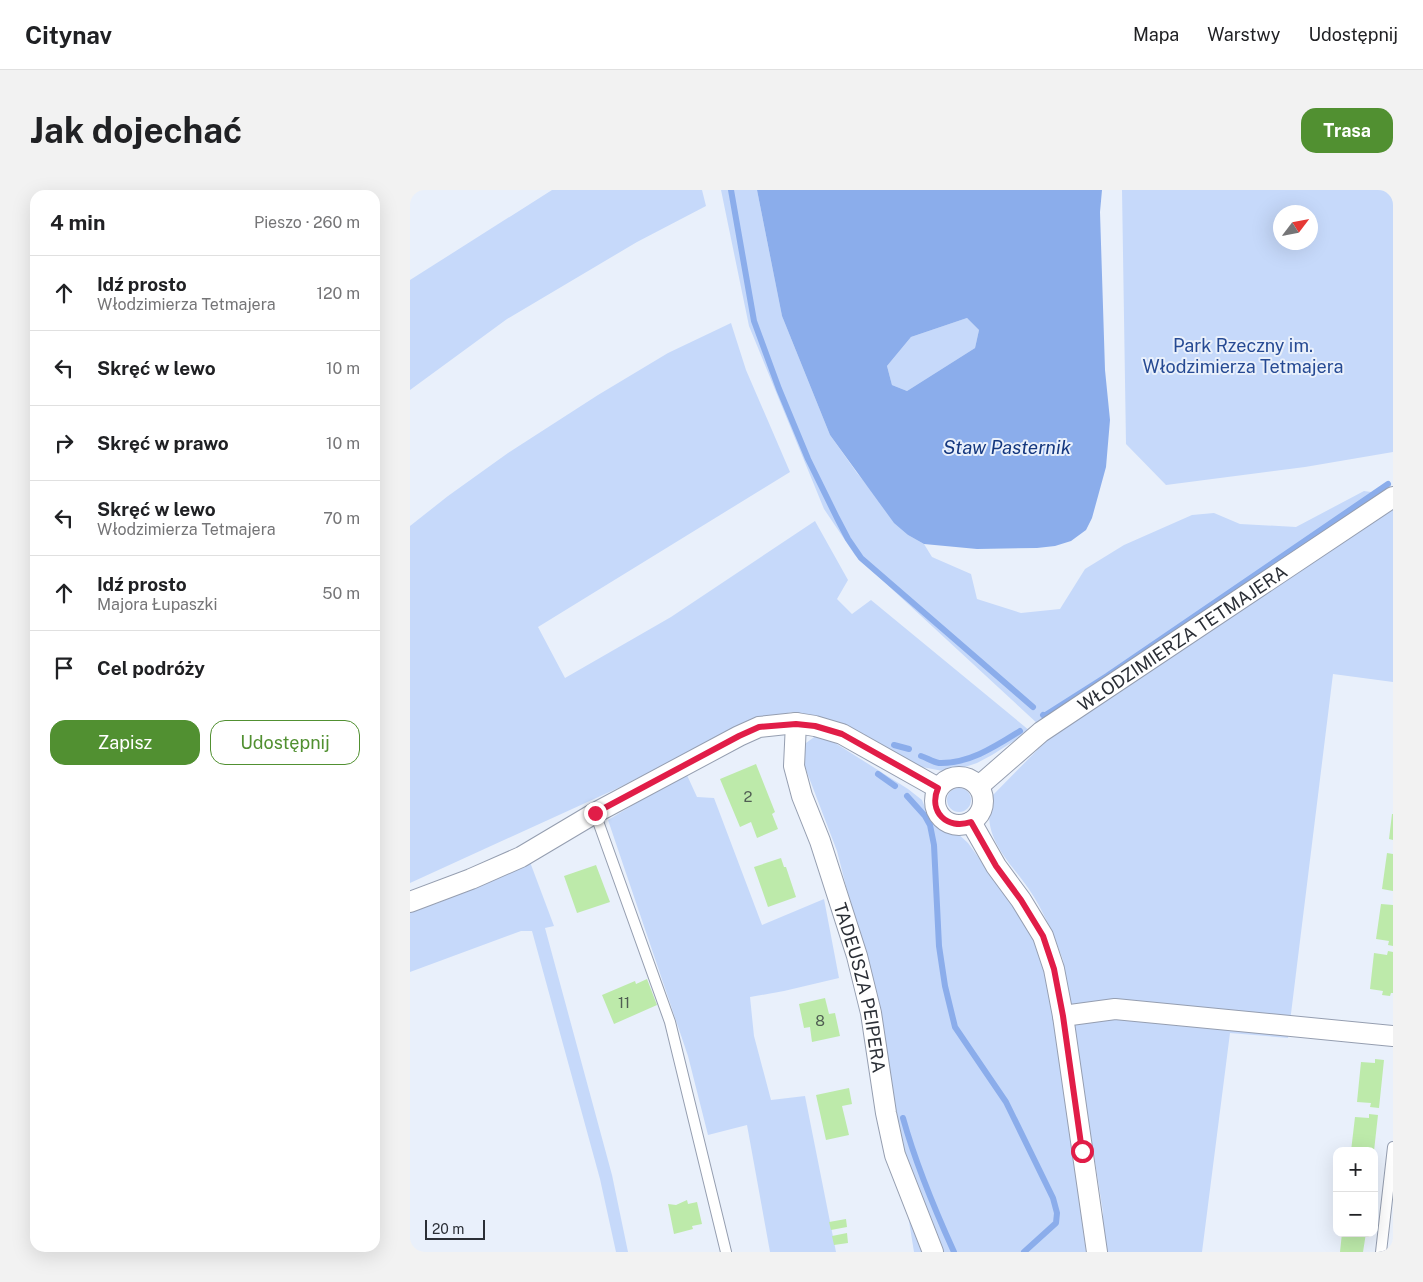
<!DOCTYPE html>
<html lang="pl">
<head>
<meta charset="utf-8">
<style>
  :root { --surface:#fff; --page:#f2f2f2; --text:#202124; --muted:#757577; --line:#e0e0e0; --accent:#519031 }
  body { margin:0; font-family:"Public Sans",sans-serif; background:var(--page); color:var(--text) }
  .controls { position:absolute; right:15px; bottom:15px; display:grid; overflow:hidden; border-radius:10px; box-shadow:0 5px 20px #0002 }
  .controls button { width:45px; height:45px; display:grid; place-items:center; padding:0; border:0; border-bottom:1px solid var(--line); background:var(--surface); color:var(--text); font:25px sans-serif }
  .compass { position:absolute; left:863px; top:15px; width:45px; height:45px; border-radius:50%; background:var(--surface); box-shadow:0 5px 20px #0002; rotate:58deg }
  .scale { position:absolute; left:15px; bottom:12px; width:60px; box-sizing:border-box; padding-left:5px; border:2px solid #2b2f36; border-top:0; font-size:14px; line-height:18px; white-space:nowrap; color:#2b2f36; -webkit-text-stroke:4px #e9f0fb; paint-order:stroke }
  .stop { position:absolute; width:15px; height:15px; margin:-11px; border:4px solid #e11d48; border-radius:50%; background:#fff }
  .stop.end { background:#e11d48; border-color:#fff; box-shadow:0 1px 5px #0008 }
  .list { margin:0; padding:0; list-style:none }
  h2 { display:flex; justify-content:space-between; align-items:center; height:65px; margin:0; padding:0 20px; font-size:21px }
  h2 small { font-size:16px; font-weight:400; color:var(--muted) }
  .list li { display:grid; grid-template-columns:32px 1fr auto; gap:15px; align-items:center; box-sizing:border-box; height:75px; padding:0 20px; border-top:1px solid var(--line) }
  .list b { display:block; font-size:19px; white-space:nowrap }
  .list p { margin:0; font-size:16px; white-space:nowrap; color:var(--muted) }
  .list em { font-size:16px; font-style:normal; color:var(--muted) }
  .actions { display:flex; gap:10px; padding:15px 20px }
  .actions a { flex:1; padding:11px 0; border:1px solid var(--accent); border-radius:15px; text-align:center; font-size:18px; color:var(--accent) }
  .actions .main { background:var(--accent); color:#fff }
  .icon { flex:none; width:28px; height:28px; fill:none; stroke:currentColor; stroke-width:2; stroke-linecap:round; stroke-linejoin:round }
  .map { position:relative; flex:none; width:983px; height:1062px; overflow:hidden; border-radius:15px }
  header { display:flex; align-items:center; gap:30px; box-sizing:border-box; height:70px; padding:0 25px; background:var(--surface); border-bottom:1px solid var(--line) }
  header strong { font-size:24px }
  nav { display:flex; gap:28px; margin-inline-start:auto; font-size:18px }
  .intro { display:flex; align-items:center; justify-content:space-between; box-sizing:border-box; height:120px; padding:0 30px }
  h1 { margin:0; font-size:35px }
  .button { padding:12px 22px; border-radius:15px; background:var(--accent); color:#fff; font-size:18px; font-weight:700 }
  main { display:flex; gap:30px; padding:0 30px }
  aside { flex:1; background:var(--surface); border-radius:15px; box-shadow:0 5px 20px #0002 }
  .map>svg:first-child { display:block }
  .green { fill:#c6d9fa; fill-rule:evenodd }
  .water { fill:#8badeb; fill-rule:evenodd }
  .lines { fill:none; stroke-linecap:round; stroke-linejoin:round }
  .stream { stroke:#8badeb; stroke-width:6 }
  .building { fill:#bdeaaa }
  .lane-casing { stroke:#959eb0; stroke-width:12 }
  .street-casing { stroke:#959eb0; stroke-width:22 }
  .lane { stroke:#fff; stroke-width:10 }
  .street { stroke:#fff; stroke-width:20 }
  .route { stroke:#e11d48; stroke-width:6 }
  .labels { text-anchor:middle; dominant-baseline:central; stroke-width:4; stroke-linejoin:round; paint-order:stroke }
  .number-label { font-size:15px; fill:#505e53 }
  .park-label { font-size:18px; fill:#264a93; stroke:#e9f0fb }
  .street-label { font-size:18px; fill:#2b2f36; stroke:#e9f0fb }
  .water-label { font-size:19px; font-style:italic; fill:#15387f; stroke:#e9f0fb }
</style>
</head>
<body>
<header>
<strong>Citynav</strong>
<nav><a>Mapa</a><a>Warstwy</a><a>Udostępnij</a></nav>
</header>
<div class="intro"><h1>Jak dojechać</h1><a class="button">Trasa</a></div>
<main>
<aside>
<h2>4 min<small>Pieszo · 260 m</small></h2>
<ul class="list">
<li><svg class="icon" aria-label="ahead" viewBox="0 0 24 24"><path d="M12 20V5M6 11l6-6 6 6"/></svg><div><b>Idź prosto</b><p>Włodzimierza Tetmajera</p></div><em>120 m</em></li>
<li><svg class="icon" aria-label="left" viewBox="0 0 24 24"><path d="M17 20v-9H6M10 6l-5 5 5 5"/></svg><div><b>Skręć w lewo</b></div><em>10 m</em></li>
<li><svg class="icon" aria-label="right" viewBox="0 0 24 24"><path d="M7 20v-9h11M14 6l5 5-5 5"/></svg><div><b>Skręć w prawo</b></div><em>10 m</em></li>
<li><svg class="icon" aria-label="left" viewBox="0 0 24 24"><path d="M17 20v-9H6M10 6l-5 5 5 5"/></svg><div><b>Skręć w lewo</b><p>Włodzimierza Tetmajera</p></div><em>70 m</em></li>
<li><svg class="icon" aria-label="ahead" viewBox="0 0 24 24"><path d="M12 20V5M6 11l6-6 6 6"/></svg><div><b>Idź prosto</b><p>Majora Łupaszki</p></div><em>50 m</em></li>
<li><svg class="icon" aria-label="arrive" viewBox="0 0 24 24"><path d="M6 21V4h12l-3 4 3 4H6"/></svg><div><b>Cel podróży</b></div></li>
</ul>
<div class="actions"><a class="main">Zapisz</a><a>Udostępnij</a></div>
</aside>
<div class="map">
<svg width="983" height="1062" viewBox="0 0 983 1062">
  <rect width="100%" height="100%" fill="#e9f0fb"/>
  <path class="green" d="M142,0H292L296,16L227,52L97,129L0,200V90Z
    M311,0H347L372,126L420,245L447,283L498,345L514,354L522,367L561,384L567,409L611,423L650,419L675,379L714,355L782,325L804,323L830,334L886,337L954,301L968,303L629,535L445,365L414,319L339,136Z
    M712,0H983V262L895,277L756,295L716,254ZM871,22H901V52H871Z
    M557,128L569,140L565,158L497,201L482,195L477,176L501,147Z
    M321,133L336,180L380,282L128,437L155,488L261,427L405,331L438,390L427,409L442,424L461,410L620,541L582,565L567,573L552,578L533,581L512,577L414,529L382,522L339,532L206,599L0,693V336L38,306L98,263L188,205L258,163Z
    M983,318V492L923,484L878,848L820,843L792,1062H693V1022L653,770C645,748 636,727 624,707C604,674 567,648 583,605L640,547Z
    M407,545L414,546L498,599L512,610L516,620L534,636L545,641L558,653L621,740L636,785L647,833L676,1062H504L479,908L470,829L427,661L390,564L396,553Z
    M276,583L287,607L304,608L352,735L414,709L429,788L374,801L340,807L344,846L361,910L395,906L426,1062H360L337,935L298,945L278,866L198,630Z
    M537 610a12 12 0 1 1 24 0a12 12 0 1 1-24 0Z
    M120,672L144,736L135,738L202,985L218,1062H206L190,989L122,741H111L0,782V722L28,713Z"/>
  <path class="water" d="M347,0H692L690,22L695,180L700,230L696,277L682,328L676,340L661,351L645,356L627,358L567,359L514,354L498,345L484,333L420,245L372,126ZM557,128L569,140L565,158L497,201L482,195L477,176L501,147Z"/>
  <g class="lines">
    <path class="stream" d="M321,0L344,131L369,199L398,269L427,328L438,349L451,368L623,517
      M633,525L634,526L697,486L978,294
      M484,555L499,559
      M511,566C517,568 523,572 529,573C559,574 586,556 610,541
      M468,584L485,596
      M497,606L515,626L520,635L524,655L529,756L535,796L545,837L596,912L643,1008L647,1023L646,1033L614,1062
      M493,928C506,975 524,1018 544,1062"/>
  </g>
  <path class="building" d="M346,574L365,622L362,624L368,639L347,648L341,632L330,637L310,589Z
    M982,624H983V650L979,649Z
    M977,663L983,664V701L972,699Z
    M371,668L374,677H376L386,707L358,717L344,677Z
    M186,675L200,712L167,723L154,686Z
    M971,714L983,715V756L978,755L979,751L966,749Z
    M978,761L983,762V803H981L980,806L972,805L973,801L960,799L964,763L977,765Z
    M237,789L247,815L204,834L192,805L225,791L226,794Z
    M415,808L419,824L425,823L430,846L402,852L400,837L394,838L389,814Z
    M965,869L974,870L969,918L960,917L961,913L947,912L951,872L965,873Z
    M439,898L442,914L432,916L439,945L416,950L406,905Z
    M959,924L968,925L964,961H941L945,927L959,928Z
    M277,1010L278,1014L287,1012L292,1034L282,1036L283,1039L264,1044L258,1014L266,1015Z
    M436,1029L437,1037L421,1040L419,1032Z
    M437,1043L438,1053L424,1055L422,1046Z
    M932,1043H956L953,1062H930Z"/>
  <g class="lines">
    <defs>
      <path id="lane" d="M185,623L260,832L316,1062
        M971,1062L983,957"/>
      <g id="street">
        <path id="s1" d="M386,533L384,576L392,606L410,651L447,766L461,823L476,923L485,965L523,1062"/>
        <circle cx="549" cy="611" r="24"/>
        <path id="s2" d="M569,596L631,542L983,307"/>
        <path d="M561,632L586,676L611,710L633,746L644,779L653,826L687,1062"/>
        <path d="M0,712L61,689L111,667L185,623L329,546L349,537L386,533L405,536L432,544L528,598"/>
        <path d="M653,826L705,819L983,846"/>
      </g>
    </defs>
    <use href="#lane" class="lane-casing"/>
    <use href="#street" class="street-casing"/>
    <use href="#lane" class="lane"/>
    <use href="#street" class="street"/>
  </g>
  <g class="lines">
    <path class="route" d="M185,623L329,546L349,537L386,534L405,536L432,544L528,598C518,622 537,640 561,632L586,676L611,710L633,746L644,779L653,826L672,961"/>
  </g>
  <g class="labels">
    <g class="number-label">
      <text x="338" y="606">2</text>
      <text x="214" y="812">11</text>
      <text x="410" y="830">8</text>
    </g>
    <g class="park-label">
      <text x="833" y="155">Park Rzeczny im.<tspan x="833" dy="21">Włodzimierza Tetmajera</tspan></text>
    </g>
    <g class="street-label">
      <text stroke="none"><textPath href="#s2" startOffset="252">WŁODZIMIERZA TETMAJERA</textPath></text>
      <text stroke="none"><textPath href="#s1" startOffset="275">TADEUSZA PEIPERA</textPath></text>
    </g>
    <g class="water-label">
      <text x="597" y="257">Staw Pasternik</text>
    </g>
  </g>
</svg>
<div class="controls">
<button>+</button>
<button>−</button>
</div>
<svg class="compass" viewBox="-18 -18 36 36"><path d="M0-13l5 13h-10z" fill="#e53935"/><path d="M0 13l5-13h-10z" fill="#757577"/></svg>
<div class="scale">20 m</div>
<div class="stop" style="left:672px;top:961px"></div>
<div class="stop end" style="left:185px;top:623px"></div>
</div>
</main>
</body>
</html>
